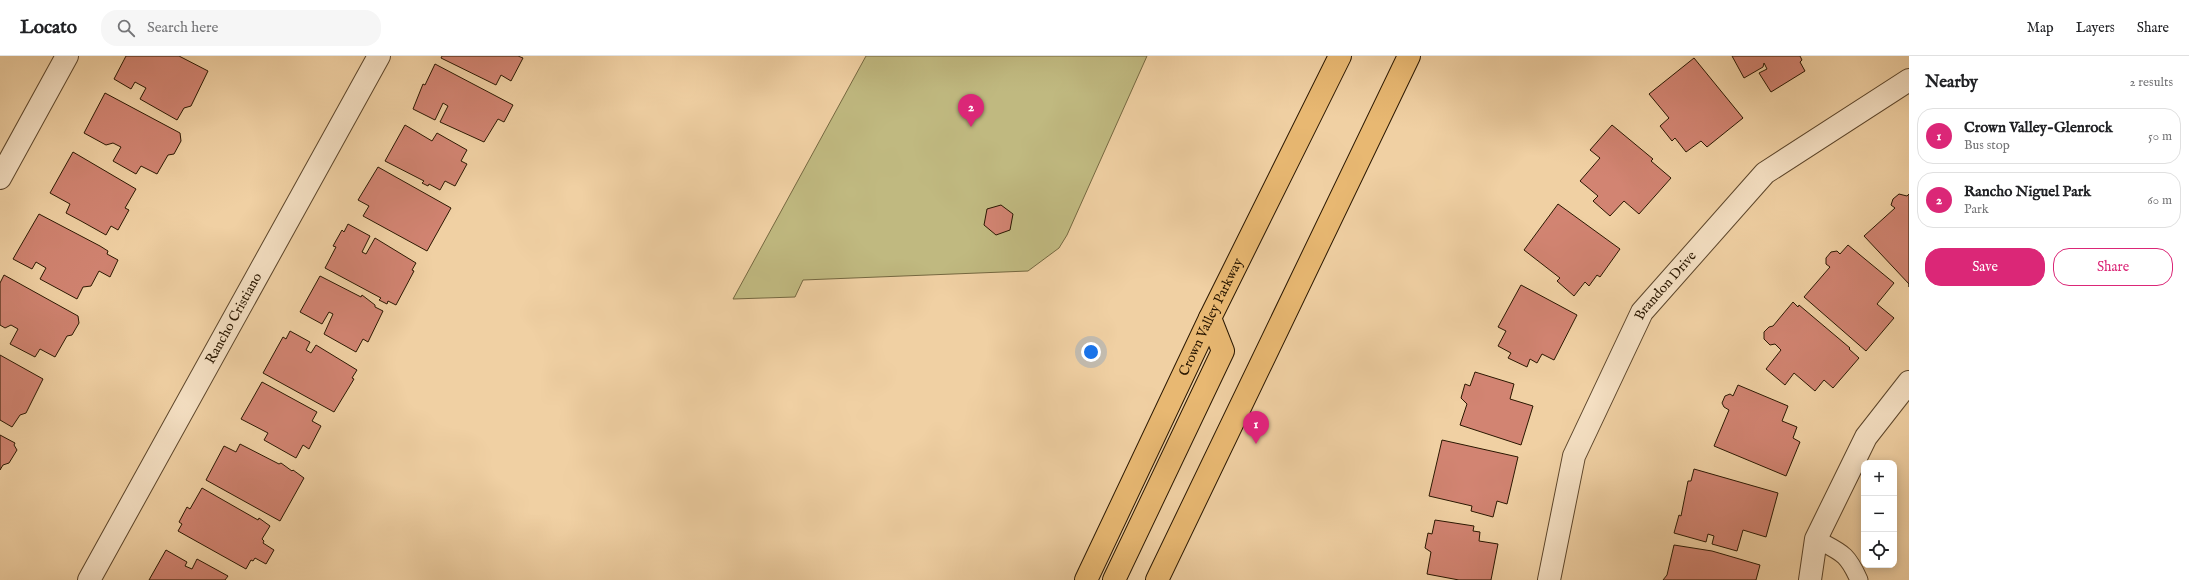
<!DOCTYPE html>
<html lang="en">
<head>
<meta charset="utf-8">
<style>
  :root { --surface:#fff; --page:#f6f6f6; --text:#202124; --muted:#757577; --line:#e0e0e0; --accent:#db2777 }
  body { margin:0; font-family:"IM FELL English",serif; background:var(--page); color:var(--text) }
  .controls { position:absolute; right:12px; bottom:12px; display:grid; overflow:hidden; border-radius:8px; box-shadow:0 2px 10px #0003 }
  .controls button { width:36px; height:36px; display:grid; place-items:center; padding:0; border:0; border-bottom:1px solid var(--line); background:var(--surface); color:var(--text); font:20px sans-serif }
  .you { position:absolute; left:1091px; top:296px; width:14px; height:14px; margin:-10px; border:3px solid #fff; border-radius:50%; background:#1a73e8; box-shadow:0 0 0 6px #1a73e833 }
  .badge { display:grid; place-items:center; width:26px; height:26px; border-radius:50%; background:var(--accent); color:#fff; font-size:13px; font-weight:700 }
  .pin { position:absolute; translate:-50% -33px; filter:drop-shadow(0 1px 2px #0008) }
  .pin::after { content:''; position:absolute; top:21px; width:14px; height:12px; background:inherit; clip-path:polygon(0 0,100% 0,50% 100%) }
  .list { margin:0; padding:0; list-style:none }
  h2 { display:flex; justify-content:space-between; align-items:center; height:52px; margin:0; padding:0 16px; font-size:17px }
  h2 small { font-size:13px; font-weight:400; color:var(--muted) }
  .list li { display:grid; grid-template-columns:26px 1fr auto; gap:12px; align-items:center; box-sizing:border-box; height:56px; margin:0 8px 8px; padding:0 8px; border:1px solid var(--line); border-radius:16px }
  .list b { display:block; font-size:15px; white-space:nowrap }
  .list p { margin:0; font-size:13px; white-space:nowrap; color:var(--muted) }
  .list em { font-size:13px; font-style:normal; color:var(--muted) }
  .actions { display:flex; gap:8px; padding:12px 16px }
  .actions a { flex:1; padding:9px 0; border:1px solid var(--accent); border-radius:16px; text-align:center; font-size:14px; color:var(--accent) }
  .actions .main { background:var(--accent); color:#fff }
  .icon { flex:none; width:22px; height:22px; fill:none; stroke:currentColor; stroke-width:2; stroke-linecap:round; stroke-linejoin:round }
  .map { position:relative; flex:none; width:1909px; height:524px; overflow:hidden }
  header { display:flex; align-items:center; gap:24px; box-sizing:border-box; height:56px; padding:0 20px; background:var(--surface); border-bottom:1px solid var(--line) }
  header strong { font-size:19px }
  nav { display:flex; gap:22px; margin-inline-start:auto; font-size:14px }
  .search { width:280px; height:36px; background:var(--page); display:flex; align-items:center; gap:10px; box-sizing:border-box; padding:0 14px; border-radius:16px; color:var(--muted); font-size:15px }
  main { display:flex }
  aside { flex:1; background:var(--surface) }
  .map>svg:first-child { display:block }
  .green { fill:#c0b980; stroke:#756840 }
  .building { fill:#d28472; stroke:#2a1701 }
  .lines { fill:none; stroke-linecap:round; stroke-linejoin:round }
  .service-casing { stroke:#5c452a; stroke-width:19 }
  .minor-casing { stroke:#5c452a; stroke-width:24 }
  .primary-casing { stroke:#2a1701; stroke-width:24 }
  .service { stroke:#f5e0c3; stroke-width:17 }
  .minor { stroke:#f5e0c3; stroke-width:22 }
  .primary { stroke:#e8b872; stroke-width:22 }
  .labels { text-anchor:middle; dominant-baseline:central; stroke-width:3.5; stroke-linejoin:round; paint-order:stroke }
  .street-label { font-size:14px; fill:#2a1701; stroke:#f5e0c3 }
</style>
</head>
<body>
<header>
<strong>Locato</strong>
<div class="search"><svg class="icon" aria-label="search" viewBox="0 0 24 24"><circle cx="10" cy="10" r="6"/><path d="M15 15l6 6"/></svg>Search here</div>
<nav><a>Map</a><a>Layers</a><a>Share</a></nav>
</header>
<main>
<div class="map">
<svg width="1909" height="524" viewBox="0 0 1909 524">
  <rect width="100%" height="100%" fill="#f0d0a3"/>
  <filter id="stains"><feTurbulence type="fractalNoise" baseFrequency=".005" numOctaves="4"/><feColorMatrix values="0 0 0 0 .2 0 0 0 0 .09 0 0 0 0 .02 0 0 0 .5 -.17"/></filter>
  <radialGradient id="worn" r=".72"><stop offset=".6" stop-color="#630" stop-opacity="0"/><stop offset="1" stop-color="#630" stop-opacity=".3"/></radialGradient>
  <path class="green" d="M866,0H1147L1067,179L1059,192L1028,215L803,224L795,241L733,243Z"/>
  <path class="building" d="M126,0H179L208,15L191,50L184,52L177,64L140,43L146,32L135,26L131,33L114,23Z
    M442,0H518L523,2L511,25L501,19L496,29L441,2Z
    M1732,0H1800L1802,4L1800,6L1805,15L1771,36L1759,17L1767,13L1764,7L1763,11L1744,22Z
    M1694,2L1743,62L1707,91L1701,85L1686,96L1675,82L1672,85L1660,70L1669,62L1649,38Z
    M435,8L513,49L504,66L498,63L484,86L440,66L448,50L443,47L435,64L413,53L423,28L425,29Z
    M105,37L180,77L181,85L174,98L168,99L157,118L141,110L136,118L113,105L121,91L113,87L106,89L84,77Z
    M405,69L432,85L437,77L467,94L461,105L467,108L455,130L445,125L440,134L429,128L428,130L422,127L424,125L385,105Z
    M1612,69L1653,103L1651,105L1671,122L1639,158L1624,145L1610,160L1593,145L1598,140L1580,125L1600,102L1590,94Z
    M73,96L136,133L125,152L129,154L118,174L111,170L106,179L81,165L66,157L70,148L50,137Z
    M378,111L451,152L427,195L363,160L369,150L358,144Z
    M1899,138L1907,140L1909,138V231V228L1864,180L1895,152L1891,149L1893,143Z
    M1558,148L1620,193L1600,221L1597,219L1589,230L1585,226L1574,240L1557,225L1560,222L1524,194Z
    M1001,149L1013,158L1010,174L996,179L984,169L987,153Z
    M39,158L100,190L108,195L107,198L118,204L110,221L99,215L91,230L83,231L77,243L40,223L46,212L36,206L32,213L13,203Z
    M348,168L370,180L362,196L366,198L375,182L416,207L412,214L414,215L396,249L388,245L387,248L379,244L381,242L325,212L336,191L333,190L342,174L344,176Z
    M1848,189L1894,227L1877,248L1894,262L1866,295L1804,241L1830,211L1826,208V202L1831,196L1837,195L1840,198Z
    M4,219L78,260L79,267L72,279L67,280L55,301L40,293L35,301L10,288L18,273L11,269L5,272L0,269V227Z
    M320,220L361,241L362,239L375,249V251L383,255L368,286L363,283L356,296L324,278L333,258L329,256L322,268L300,256Z
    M1521,229L1577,259L1554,304L1542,298L1537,307L1530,303L1527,311L1508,302L1511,297L1498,290L1506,275L1498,271Z
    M1793,246L1798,251L1799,249L1850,292L1849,293L1859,302L1833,332L1824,324L1815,335L1794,317L1785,329L1766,313L1781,294L1775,288L1770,289L1764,283V276L1769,271L1773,270Z
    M290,275L310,286L306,294L311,297L316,289L357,314L352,322L354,323L334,356L263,317L283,281L286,283Z
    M0,299L43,323L26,357L20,359L12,371L0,364Z
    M1475,316L1514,328L1510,343L1533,350L1521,389L1460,369L1467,348L1461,342L1465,328L1470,330Z
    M262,326L317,356L312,365L321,370L309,393L303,389L296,402L264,384L268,377L241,363Z
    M1738,329L1788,350L1782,365L1797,371L1793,382L1800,386L1786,420L1714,390L1729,354L1724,351L1722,347L1725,340L1730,338L1733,340Z
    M0,379L15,387L14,389L17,394L9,407L3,409L0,414Z
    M1442,384L1518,401L1507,448L1497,445L1493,461L1471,455L1472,450L1429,440Z
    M240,388L279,408L281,407L292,415L293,414L304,422L280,465L206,424L224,390L236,396Z
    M1694,413L1778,437L1766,481L1743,474L1737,495L1712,488L1714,480L1708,478L1706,486L1674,477L1679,459L1681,460L1688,425H1691Z
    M202,432L258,464L259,462L270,470L262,483L264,485L263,487L274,494L266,508L255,502L253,505L251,504L246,513L178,475L182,468L179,466L187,451L190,453Z
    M1435,464L1474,470L1473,475L1480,476L1479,485L1498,488L1491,524H1459L1427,518L1431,496L1425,492L1428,477L1432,478Z
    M1674,489L1712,495L1760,509L1756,524H1663L1667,519Z
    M166,494L187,506L185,510L192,513L197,503L228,520L225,524H149Z"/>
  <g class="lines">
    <defs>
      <path id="service" d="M1816,483C1842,497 1847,497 1859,524"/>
      <g id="minor">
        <path d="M0,122L67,0"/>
        <path id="s1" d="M89,524L379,0"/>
        <path id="s2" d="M1549,524L1574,400L1642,256L1765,117L1909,24"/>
        <path d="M1810,524L1816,483L1866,381L1909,326"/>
      </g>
      <g id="primary">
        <path id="s3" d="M1086,524L1210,262L1340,0"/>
        <path d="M1114,524L1223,295L1210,262"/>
        <path d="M1157,524L1409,0"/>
      </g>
    </defs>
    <use href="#service" class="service-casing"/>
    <use href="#minor" class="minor-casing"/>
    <use href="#primary" class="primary-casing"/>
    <use href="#service" class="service"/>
    <use href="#minor" class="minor"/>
    <use href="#primary" class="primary"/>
  </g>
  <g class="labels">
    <g class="street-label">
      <text stroke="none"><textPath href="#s2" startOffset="321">Brandon Drive</textPath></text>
      <text stroke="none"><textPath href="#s3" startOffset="291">Crown Valley Parkway</textPath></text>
      <text stroke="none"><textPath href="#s1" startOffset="299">Rancho Cristiano</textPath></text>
    </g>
  </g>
  <rect width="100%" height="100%" filter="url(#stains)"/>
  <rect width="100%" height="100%" fill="url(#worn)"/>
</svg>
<div class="controls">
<button>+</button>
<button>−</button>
<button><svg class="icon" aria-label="locate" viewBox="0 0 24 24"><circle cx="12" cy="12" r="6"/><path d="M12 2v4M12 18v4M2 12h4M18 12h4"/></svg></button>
</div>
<div class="you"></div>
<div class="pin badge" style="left:1256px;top:388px">1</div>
<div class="pin badge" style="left:971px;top:71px">2</div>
</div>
<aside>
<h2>Nearby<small>2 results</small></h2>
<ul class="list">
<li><span class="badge">1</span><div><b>Crown Valley-Glenrock</b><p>Bus stop</p></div><em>50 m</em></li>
<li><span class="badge">2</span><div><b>Rancho Niguel Park</b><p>Park</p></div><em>60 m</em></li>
</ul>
<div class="actions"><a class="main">Save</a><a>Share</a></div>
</aside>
</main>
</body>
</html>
